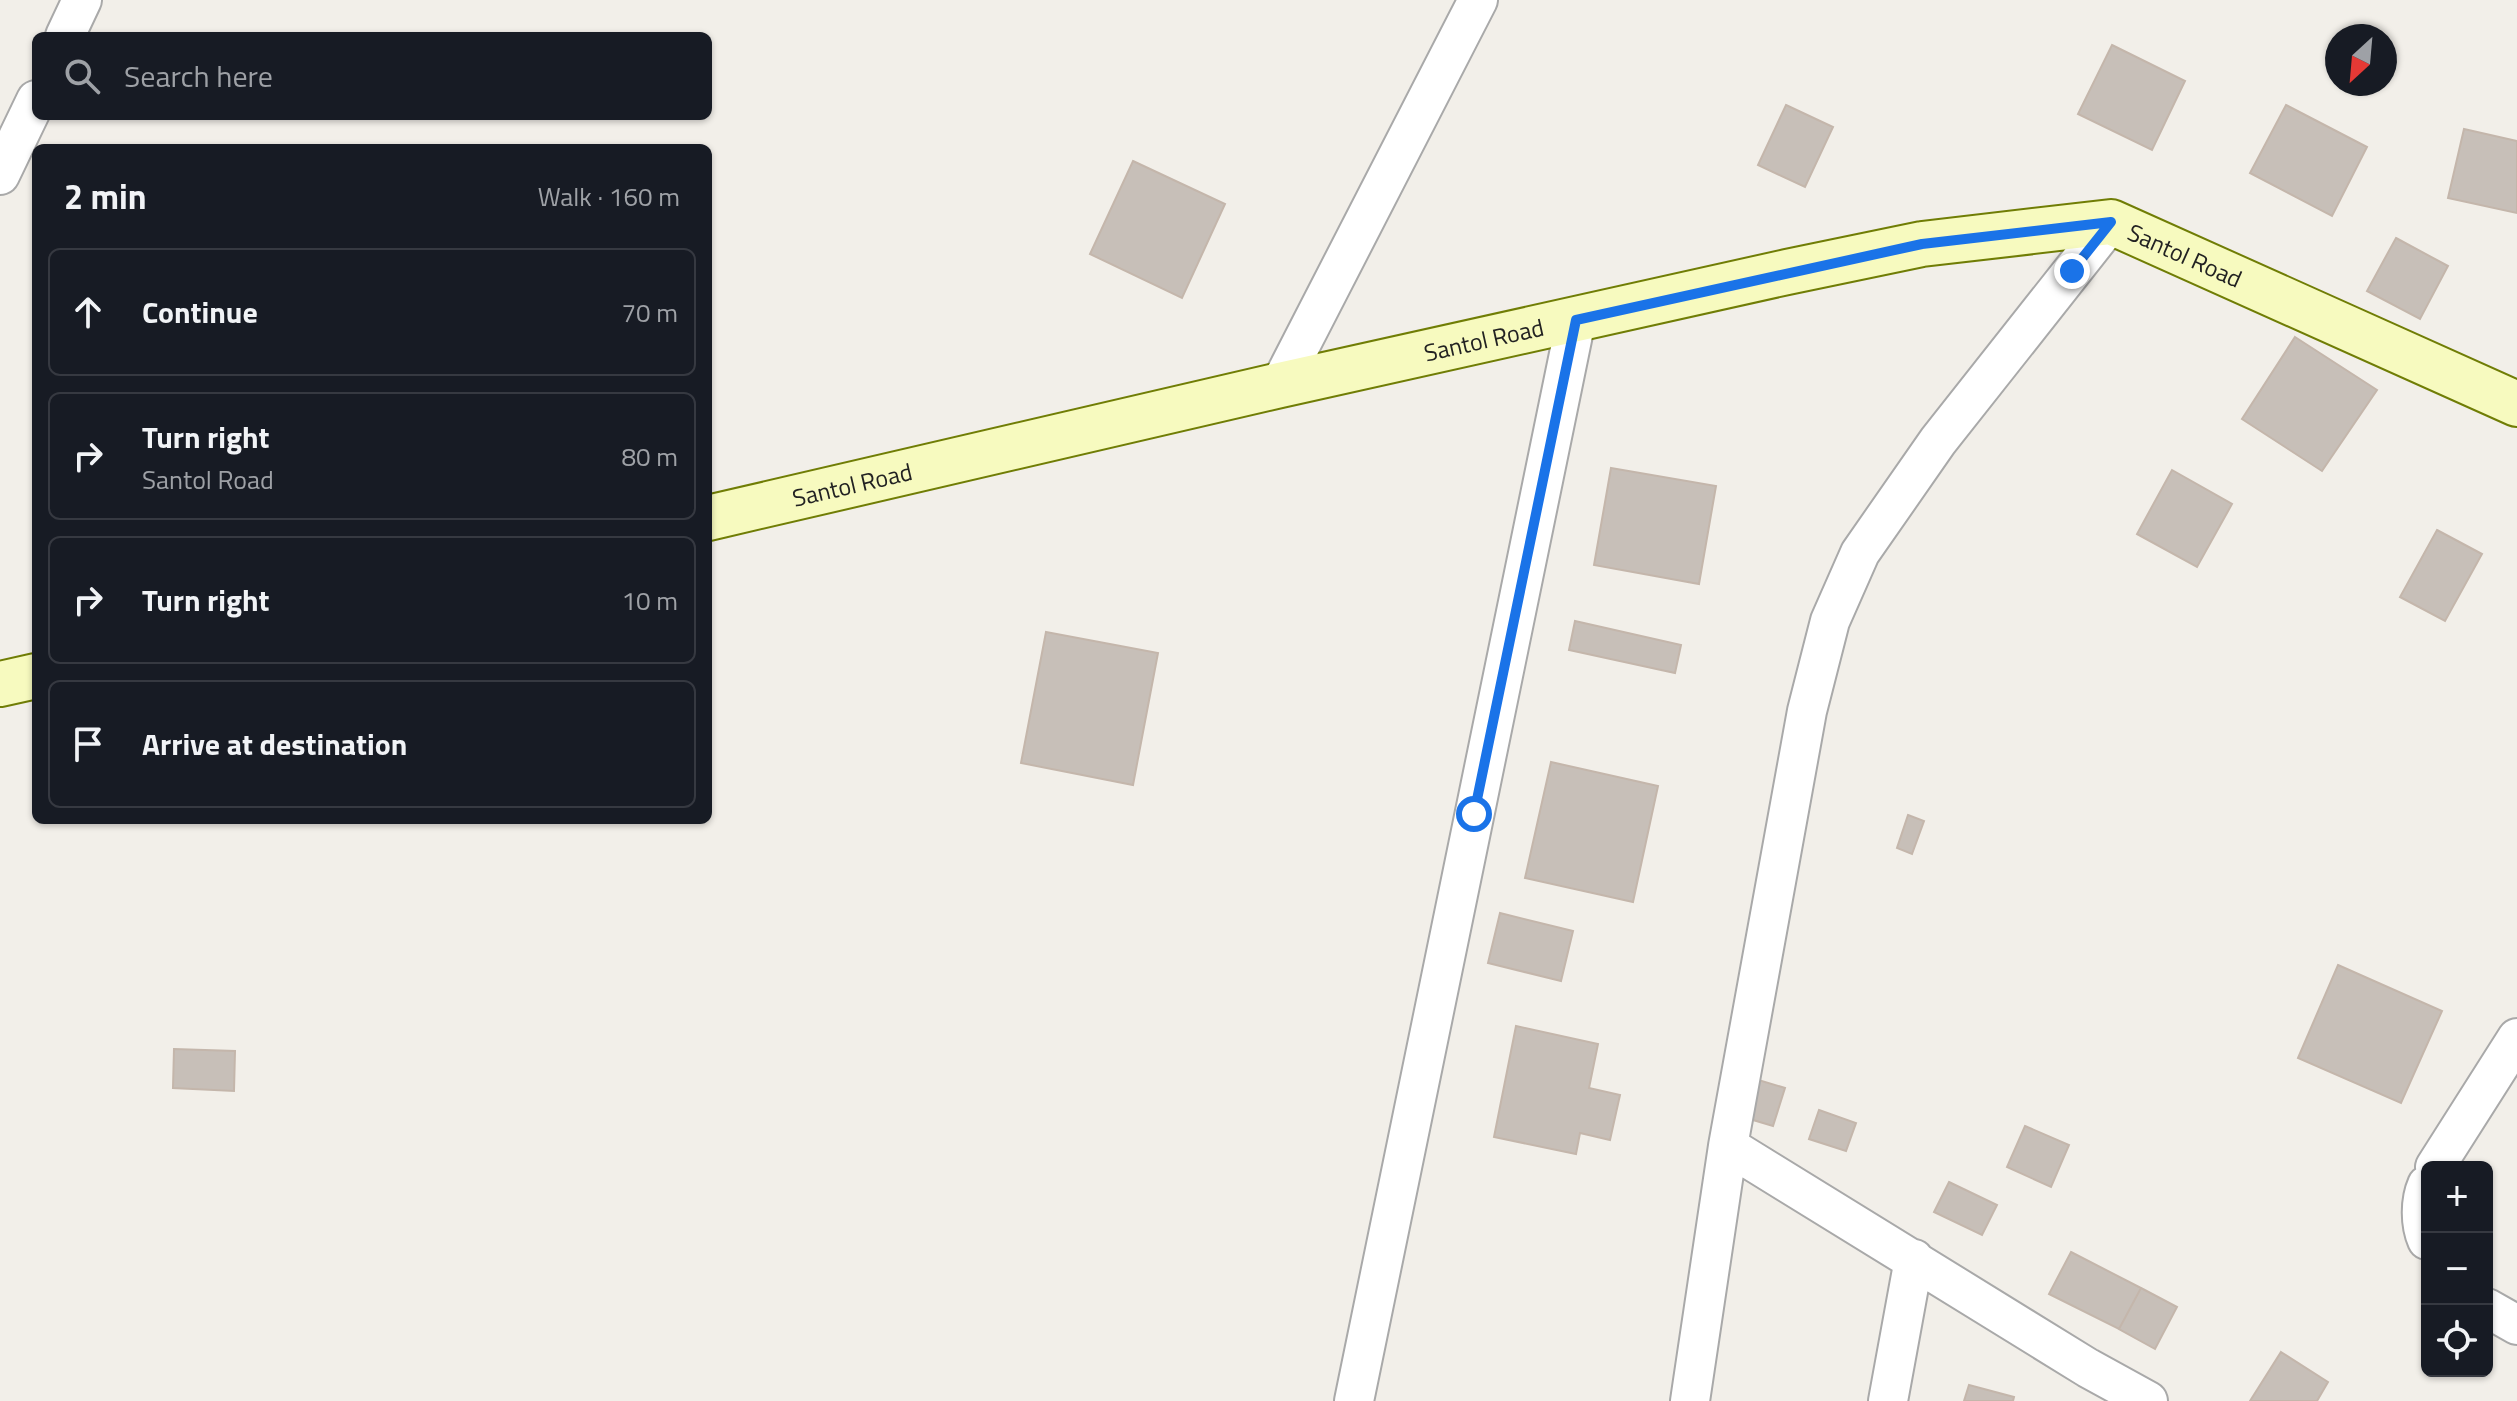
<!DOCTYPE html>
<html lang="en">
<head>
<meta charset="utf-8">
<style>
  :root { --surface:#171b24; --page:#242831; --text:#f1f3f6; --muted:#9ea1a6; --line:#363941 }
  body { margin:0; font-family:"Titillium Web",sans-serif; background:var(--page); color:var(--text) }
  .controls { position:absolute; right:24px; bottom:24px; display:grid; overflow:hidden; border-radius:12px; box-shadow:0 2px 6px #0004 }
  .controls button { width:72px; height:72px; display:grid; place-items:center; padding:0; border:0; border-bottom:2px solid var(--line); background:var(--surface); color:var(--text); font:40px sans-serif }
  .compass { position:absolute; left:2325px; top:24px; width:72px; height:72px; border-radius:50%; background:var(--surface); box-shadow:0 2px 6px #0004; rotate:206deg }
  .stop { position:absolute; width:24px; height:24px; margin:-18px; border:6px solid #1a73e8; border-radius:50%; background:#fff }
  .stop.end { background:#1a73e8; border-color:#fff; box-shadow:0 2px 8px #0008 }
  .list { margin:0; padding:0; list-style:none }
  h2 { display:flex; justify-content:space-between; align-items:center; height:104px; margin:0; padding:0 32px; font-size:34px }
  h2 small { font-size:26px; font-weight:400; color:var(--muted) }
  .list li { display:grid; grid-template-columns:52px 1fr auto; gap:24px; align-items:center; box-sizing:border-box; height:128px; margin:0 16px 16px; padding:0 16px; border:2px solid var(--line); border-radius:12px }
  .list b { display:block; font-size:30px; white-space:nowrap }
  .list p { margin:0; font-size:26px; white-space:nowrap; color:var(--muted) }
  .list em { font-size:26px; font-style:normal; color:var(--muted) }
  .icon { flex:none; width:44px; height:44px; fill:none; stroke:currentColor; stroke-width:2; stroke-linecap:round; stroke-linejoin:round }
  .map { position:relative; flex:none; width:2517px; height:1401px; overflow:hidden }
  .search { position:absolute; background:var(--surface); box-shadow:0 2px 6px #0004; left:32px; top:32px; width:680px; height:88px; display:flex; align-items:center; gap:20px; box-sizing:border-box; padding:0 28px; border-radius:12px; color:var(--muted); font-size:30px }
  .panel { position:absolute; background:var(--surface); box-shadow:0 2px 6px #0004; left:32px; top:144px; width:680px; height:680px; border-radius:12px }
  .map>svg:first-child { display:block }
  .building { fill:#c7bfb8; stroke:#c4b6ab; stroke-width:2 }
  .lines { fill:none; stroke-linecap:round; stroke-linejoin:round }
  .street-casing { stroke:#a9a9a9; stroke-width:42 }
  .secondary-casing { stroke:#707d05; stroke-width:48 }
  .street { stroke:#fff; stroke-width:38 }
  .secondary { stroke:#f7fabf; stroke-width:44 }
  .route { stroke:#1a73e8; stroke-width:10 }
  .labels { text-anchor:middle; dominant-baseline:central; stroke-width:8; stroke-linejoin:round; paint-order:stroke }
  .street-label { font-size:24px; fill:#222; stroke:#fff }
</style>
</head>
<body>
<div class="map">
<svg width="2517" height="1401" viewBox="0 0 2517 1401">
  <rect width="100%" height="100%" fill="#f2efe9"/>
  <path class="building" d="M2112,45L2185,81L2152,150L2078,114Z
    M1786,105L1833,127L1805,187L1758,165Z
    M2286,105L2367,147L2332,216L2250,173Z
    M2464,129L2517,141V213L2448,198Z
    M1133,161L1225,204L1182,298L1090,254Z
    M2396,238L2448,266L2420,319L2367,291Z
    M2295,337L2377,390L2322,471L2242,419Z
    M1611,468L1716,486L1699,584L1594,565Z
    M2172,470L2232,504L2197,567L2137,534Z
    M2437,530L2482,554L2445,621L2400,597Z
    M1575,621L1681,645L1675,673L1569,650Z
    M1046,632L1158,653L1133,785L1021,763Z
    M1551,762L1658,786L1633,902L1525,878Z
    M1908,815L1924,821L1912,854L1897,848Z
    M1500,913L1573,931L1561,981L1488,963Z
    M2338,965L2442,1011L2401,1103L2298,1058Z
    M1516,1026L1598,1044L1589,1088L1620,1095L1610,1140L1580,1133L1576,1154L1494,1137Z
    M174,1049L235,1051L234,1091L173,1088Z
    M1755,1079L1785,1088L1773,1126L1743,1117Z
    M1819,1110L1856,1123L1846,1151L1809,1139Z
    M2025,1126L2069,1145L2051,1187L2007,1167Z
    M1949,1182L1997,1205L1982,1235L1934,1212Z
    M2071,1252L2141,1288L2119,1329L2049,1294Z
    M2141,1288L2177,1307L2155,1349L2119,1329Z
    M2281,1352L2328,1382L2317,1401H2250Z
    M1969,1385L2014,1397L2013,1401H1964Z"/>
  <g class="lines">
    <defs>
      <path id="street" d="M65,36L82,0
        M0,175L36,100
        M1280,385L1478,0
        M1728,1146L2088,1368L2148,1401
        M2435,1167L2517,1038
        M2427,1185C2420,1201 2420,1224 2427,1240
        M2487,1308L2517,1325
        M1354,1401L1576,320
        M1690,1401L1728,1146L1807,711L1830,621L1860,553L1938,441L2111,222
        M1888,1401L1914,1259"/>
      <g id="secondary">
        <path id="s1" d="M708,518L1280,385L1787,272L1922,244L2111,222L2517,404"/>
        <path d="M0,684L36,676"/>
      </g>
    </defs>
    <use href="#street" class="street-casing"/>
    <use href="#secondary" class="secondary-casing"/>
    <use href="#street" class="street"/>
    <use href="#secondary" class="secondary"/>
  </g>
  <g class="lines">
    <path class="route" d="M1474,814L1576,320L1922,244L2111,222L2072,271"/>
  </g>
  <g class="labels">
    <g class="street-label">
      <text stroke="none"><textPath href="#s1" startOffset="1516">Santol Road</textPath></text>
      <text stroke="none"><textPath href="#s1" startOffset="796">Santol Road</textPath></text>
      <text stroke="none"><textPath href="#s1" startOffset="148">Santol Road</textPath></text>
    </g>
  </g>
</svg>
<div class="controls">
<button>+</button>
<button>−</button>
<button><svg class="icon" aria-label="locate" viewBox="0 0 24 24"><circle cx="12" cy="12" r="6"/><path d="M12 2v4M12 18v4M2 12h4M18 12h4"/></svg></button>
</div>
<svg class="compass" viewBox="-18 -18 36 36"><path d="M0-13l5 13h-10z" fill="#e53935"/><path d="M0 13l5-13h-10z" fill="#9ea1a6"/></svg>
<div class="stop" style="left:1474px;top:814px"></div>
<div class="stop end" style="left:2072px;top:271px"></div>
<div class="search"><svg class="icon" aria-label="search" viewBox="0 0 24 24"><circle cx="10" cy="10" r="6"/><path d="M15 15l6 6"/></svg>Search here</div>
<section class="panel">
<h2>2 min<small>Walk · 160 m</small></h2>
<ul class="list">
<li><svg class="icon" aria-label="ahead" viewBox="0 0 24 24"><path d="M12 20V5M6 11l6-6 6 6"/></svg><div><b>Continue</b></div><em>70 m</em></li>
<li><svg class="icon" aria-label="right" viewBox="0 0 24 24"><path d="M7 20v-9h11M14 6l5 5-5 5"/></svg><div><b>Turn right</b><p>Santol Road</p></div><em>80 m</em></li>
<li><svg class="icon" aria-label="right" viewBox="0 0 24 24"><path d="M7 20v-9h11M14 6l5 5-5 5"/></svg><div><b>Turn right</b></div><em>10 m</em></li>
<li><svg class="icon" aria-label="arrive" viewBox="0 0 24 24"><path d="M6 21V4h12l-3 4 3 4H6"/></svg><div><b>Arrive at destination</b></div></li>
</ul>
</section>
</div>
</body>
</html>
